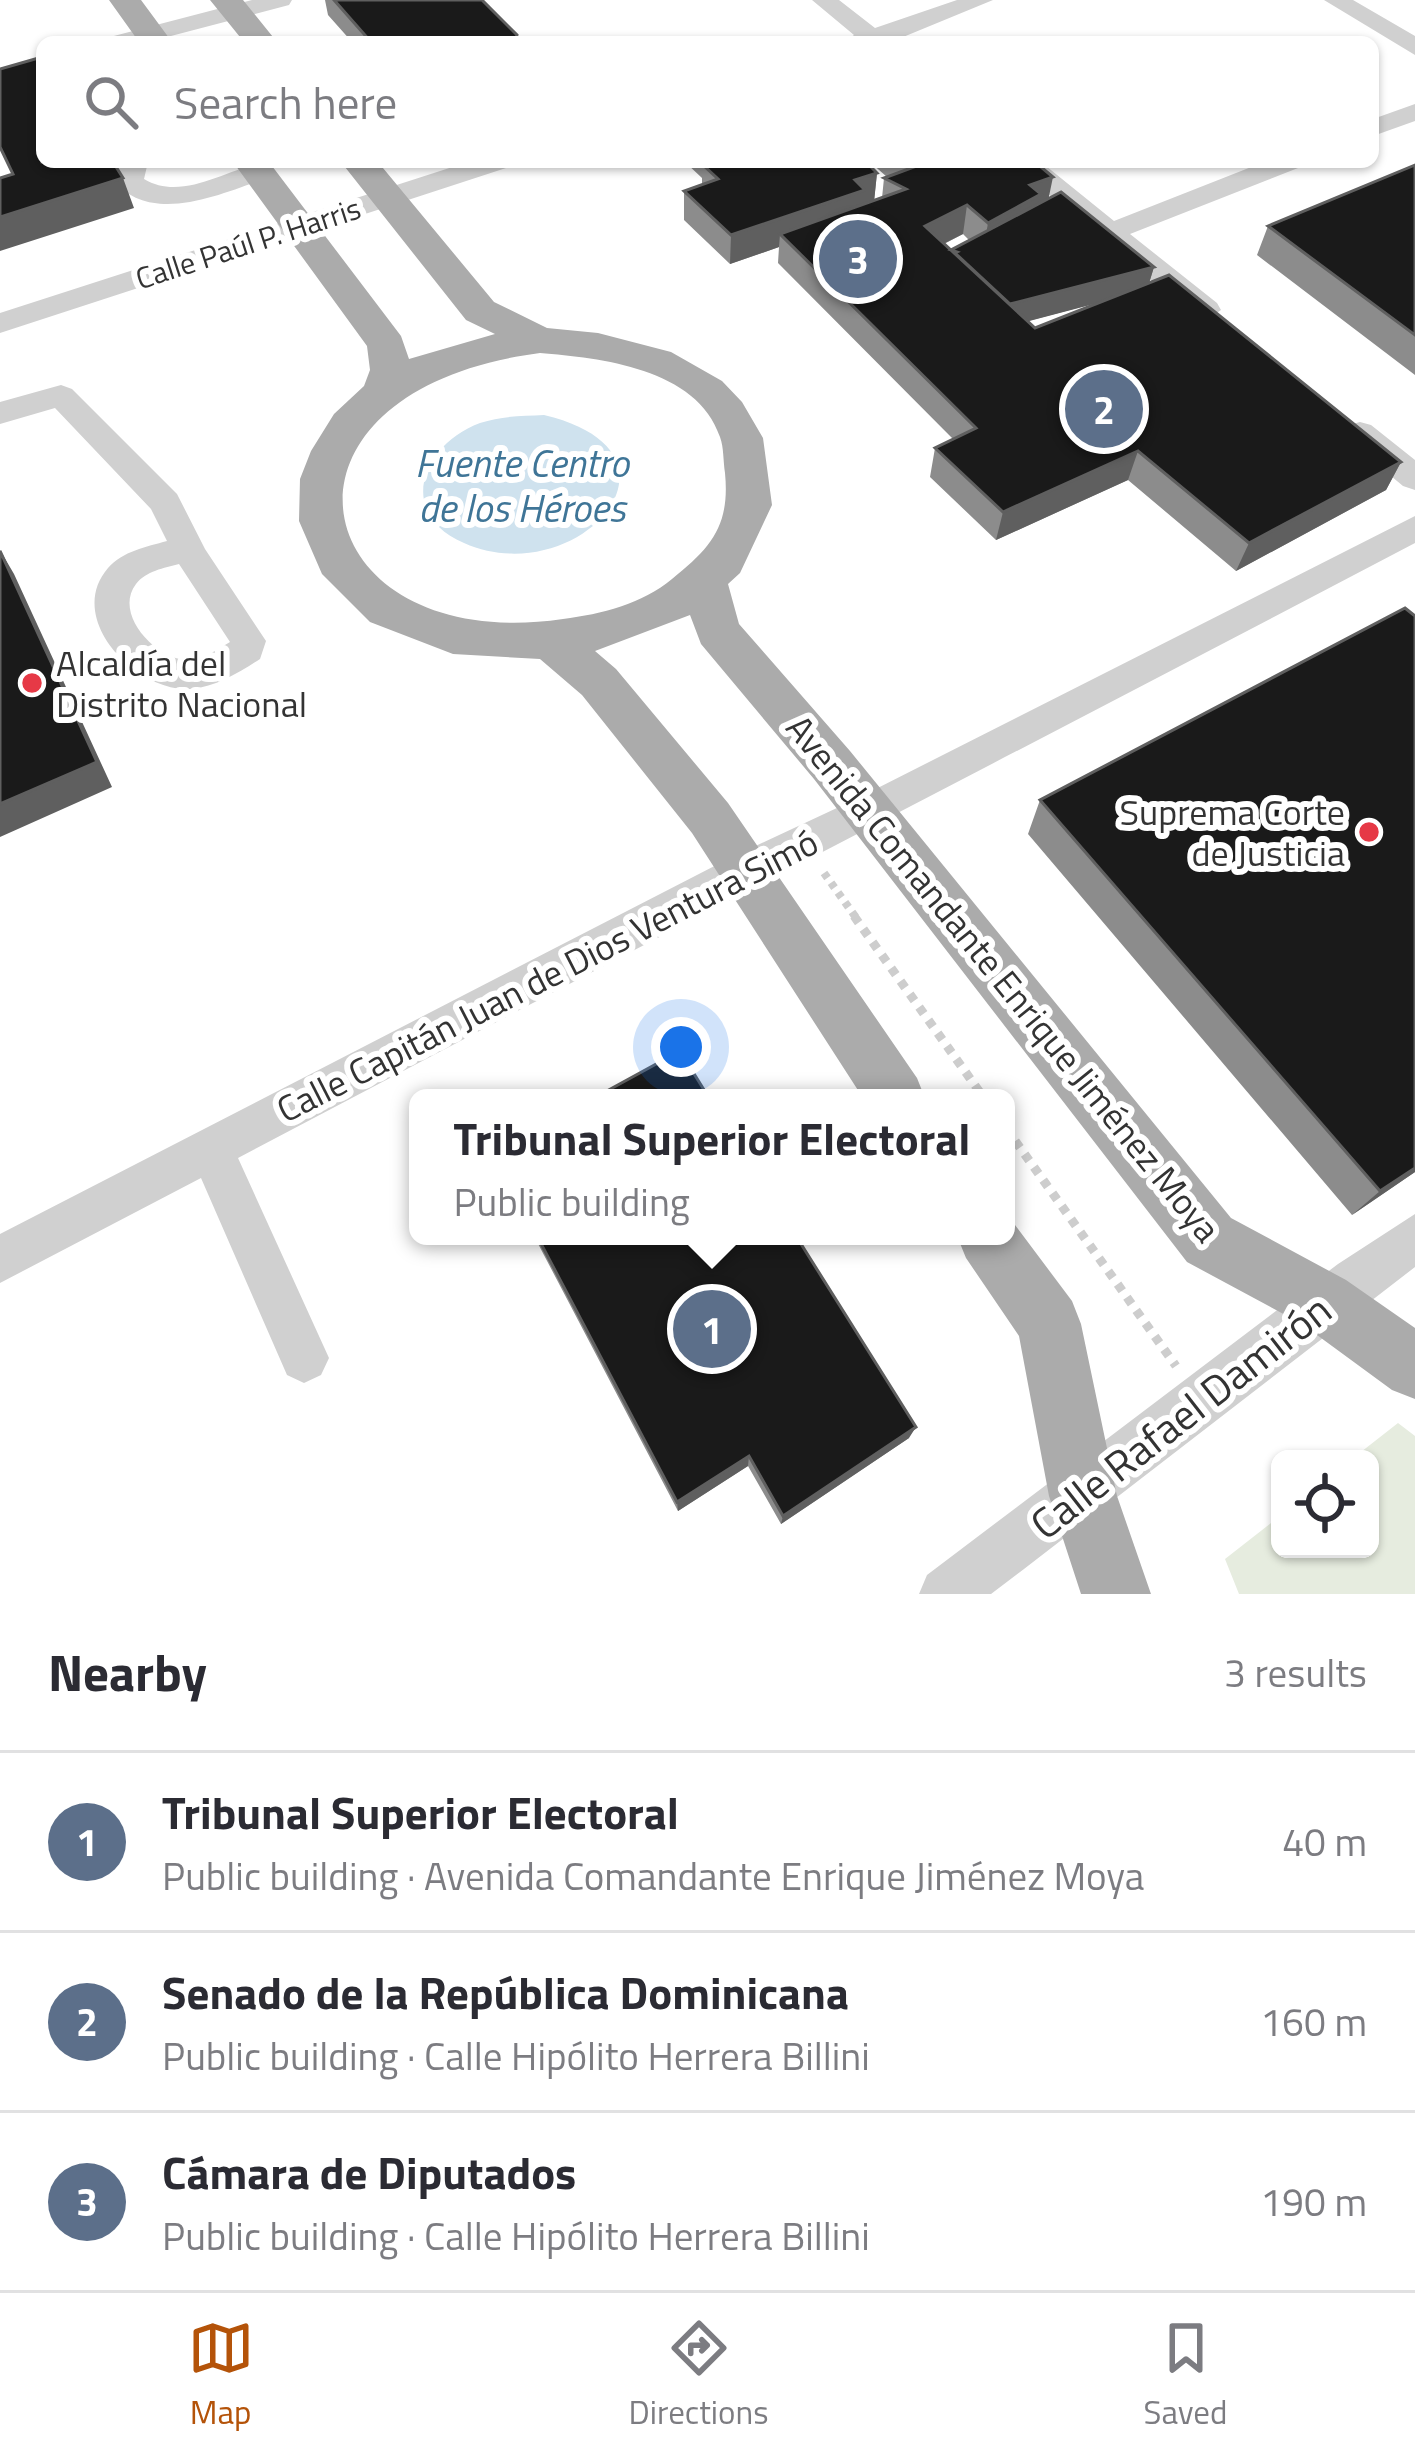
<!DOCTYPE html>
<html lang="en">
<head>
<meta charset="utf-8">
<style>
  :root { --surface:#fff; --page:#f7f7f7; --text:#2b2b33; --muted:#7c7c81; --line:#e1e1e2; --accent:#b45309 }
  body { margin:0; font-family:"Titillium Web",sans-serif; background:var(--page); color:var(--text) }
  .controls { position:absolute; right:36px; bottom:36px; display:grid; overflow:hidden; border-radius:18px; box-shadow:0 3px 9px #0004 }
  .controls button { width:108px; height:108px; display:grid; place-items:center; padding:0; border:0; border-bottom:3px solid var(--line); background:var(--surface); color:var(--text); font:60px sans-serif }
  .you { position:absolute; left:681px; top:1047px; width:42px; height:42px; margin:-30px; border:9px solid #fff; border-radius:50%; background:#1a73e8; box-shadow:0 0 0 18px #1a73e833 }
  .badge { display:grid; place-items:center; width:78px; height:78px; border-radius:50%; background:var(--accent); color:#fff; font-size:39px; font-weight:700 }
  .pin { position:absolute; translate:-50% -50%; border:6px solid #fff; box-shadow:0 3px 12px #0006 }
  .popup { position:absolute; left:409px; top:1089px; width:606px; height:156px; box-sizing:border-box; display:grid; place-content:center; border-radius:18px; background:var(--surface); filter:drop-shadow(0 3px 9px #0005); font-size:39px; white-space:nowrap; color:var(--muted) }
  .popup b { font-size:45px; color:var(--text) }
  .popup::after { content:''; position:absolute; left:50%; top:100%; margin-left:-24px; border:24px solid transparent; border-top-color:var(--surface) }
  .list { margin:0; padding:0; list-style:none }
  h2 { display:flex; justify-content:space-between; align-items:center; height:156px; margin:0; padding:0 48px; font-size:51px }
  h2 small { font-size:39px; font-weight:400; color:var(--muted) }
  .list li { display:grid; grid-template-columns:78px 1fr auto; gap:36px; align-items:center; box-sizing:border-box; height:180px; padding:0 48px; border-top:3px solid var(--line) }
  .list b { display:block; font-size:45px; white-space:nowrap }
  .list p { margin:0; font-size:39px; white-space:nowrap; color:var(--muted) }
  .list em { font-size:39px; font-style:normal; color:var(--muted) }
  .icon { flex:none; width:66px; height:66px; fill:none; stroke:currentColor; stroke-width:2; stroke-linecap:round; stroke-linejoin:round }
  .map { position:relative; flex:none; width:1415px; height:1594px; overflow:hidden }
  .search { position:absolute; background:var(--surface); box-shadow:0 3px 9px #0004; left:36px; right:36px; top:36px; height:132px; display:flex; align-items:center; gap:30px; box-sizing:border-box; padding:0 42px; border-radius:18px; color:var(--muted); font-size:45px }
  .sheet { height:696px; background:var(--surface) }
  nav { display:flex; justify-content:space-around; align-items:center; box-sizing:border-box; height:168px; border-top:3px solid var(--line); background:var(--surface); font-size:33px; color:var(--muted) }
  nav a { display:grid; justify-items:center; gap:6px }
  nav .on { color:var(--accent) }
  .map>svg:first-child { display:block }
  .green { fill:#e6ecdf }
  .water { fill:#cfe2ee }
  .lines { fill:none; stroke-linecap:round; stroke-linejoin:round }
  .path-far1 { stroke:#cdcdcd; stroke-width:8; stroke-dasharray:6 6; stroke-linecap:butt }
  .path { stroke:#cdcdcd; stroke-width:9; stroke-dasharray:8 8; stroke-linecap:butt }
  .minor { fill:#d0d0d0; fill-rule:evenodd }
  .major { fill:#ababab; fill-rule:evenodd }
  .wall { fill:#8c8c8c; fill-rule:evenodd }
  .shaded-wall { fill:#5f5f5f }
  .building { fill:#1a1a1a; stroke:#5f5f5f; stroke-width:3 }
  .poi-dot { fill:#e63946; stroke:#fff; stroke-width:4.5 }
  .labels { text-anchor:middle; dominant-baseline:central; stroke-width:12; stroke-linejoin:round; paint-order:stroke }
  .far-street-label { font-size:30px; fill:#333; stroke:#fff }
  .poi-label { font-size:36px; fill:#333; stroke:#fff; text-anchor:start }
  .street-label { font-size:36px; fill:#333; stroke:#fff }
  .water-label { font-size:39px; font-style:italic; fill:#3f7597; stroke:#fff }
  .near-street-label { font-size:42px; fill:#333; stroke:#fff }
</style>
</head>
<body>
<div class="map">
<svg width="1415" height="1594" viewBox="0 0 1415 1594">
  <rect width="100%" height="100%" fill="#fff"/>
  <path class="green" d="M1398,1423L1415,1436V1594H1239L1225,1559L1280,1516V1549H1370V1459H1352Z"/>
  <path class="water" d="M544,415C704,453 577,593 464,543C396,514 421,445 480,423C501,416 522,416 544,415Z"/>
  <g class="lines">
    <path class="path-far1" d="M824,873L857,919"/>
    <path class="path" d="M854,916L984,1098
      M1006,1128L1176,1366"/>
    <path class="minor" d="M252,0H292L289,5L148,42H106L110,37Z
      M812,0H839L875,28L957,0H993L891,42H845L854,35Z
      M1324,0H1353L1415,36V55Z
      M1415,104V121L1373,136V119Z
      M120,162H148L144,179C180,201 223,172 259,163L273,171L269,177C224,193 153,226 115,182Z
      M468,162H510L506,168L0,333V313Z
      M1010,162H1041L1114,221L1264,162H1302L1298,168L1130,234L1217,303L1221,310L1206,320L1195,317Z
      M61,385L72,389L177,494L205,549L266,641L260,659C240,672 216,687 191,689C137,693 64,619 108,568C123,551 146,547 167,541L151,509L55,408L0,424V402ZM179,564L230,642C216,650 202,661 186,660C156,659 113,614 136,584C146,571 164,568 179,564Z
      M1360,422L1371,425L1415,460V490L1403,486L1349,441L1344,433L1349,425Z
      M1415,516V543C1023,749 629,951 238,1158L329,1358L321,1375L304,1383L287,1375L201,1178L0,1283V1234L730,858L854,800Z
      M1415,1214V1267L1024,1569L991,1594H919L927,1575L1338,1264Z"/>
    <path class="major" d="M109,0H141L172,42H139Z
      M210,0H243L277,42H244Z
      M233,162H269L401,336L409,359L495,334L466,320L341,162H378L494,302L547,328L598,333L671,352L722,381L742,402L763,438L772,505L740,573L728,584L739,624L850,751L1231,1218L1346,1280L1415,1328V1399L1392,1390L1302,1324L1187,1262L814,779L701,644L690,615L595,651L616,669L728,803L917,1078L925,1098H863L692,833L582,695L540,659L453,654L370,622L322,574L299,521L300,479L311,451L334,414L364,386L370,370L367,346ZM540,353C600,358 697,368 720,437C724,448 723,461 725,473C730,525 712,547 672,579C642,604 602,614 563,619C303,657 246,391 540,353Z
      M1006,1213L1072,1301L1081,1324L1117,1496L1151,1594H1081L1049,1496L1019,1336L966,1258L957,1236H1006Z"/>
  </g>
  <path class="wall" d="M325,0H482L518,42H352L328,15Z
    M685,162H866L877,173L874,201L882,198L884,178L887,177L870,162H1035L1049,198L1154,267L1149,283L1401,462L1386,490L1236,571L1128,480L996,540L930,477L935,448L953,439L778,263L779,247L730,264L684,220V191L702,185V178ZM963,234L969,240L951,250L944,244ZM1100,302L1035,328L1028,321Z
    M1415,165V375L1257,255L1268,226Z
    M1040,800L1415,1172L1352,1215L1028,834Z
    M534,1236H796L909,1438L781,1524L748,1466L678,1511Z"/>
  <path class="shaded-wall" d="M877,173L874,202L780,234L779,247L730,264L731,235L855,180Z
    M1053,177L1047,206L983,252L988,223L1030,185Z
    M123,178L134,208L0,251V217Z
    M967,205L963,234L921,255L925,226Z
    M1154,267L1147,290L999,329L1003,306Z
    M1138,451L1128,480L996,540L1003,512Z
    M1401,462L1386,490L1236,571L1249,543Z
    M0,550L14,574L112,787L0,837Z
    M1415,1168V1172L1352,1215L1380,1191Z
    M916,1427L909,1438L781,1524L783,1516Z
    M749,1456L748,1466L678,1511L677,1502Z"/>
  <path class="building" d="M334,0H482L517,35L515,42H371Z
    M42,57V162H113L123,178L0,217V178L13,174L0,147V69Z
    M707,162H866L877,173L855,180L865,190L731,235L684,191L718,179L702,164Z
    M908,162H1035L1053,177L1030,185L1041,194L988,223L967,205L925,226L1035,328L1169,275L1401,462L1249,543L1138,451L1003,512L935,448L976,428L780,234L906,189L884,178L914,167Z
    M1415,165V335L1268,226Z
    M1061,192L1154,267L1010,304L955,253L957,252L951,250Z
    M0,551L97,762L0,804Z
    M1405,608L1415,616V1168L1380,1191L1040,800Z
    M680,1051L709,1098H594Z
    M537,1236H796L916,1427L783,1516L749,1456L677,1502Z"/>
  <g class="poi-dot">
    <circle cx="32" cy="683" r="12"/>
    <circle cx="1369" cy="832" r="12"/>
  </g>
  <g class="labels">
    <g class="far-street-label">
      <text transform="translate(248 243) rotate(-18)">Calle Paúl P. Harris</text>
    </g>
    <g class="poi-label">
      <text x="56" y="662">Alcaldía del<tspan x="56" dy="41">Distrito Nacional</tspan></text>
      <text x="1345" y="811" text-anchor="end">Suprema Corte<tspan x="1345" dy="41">de Justicia</tspan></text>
    </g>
    <g class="street-label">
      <text transform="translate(547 975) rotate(-27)">Calle Capitán Juan de Dios Ventura Simó</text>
      <text transform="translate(1004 978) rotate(51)">Avenida Comandante Enrique Jiménez Moya</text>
    </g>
    <g class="water-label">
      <text x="522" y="462">Fuente Centro<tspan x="522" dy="45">de los Héroes</tspan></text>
    </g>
    <g class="near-street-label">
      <text transform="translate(1180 1416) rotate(-38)">Calle Rafael Damirón</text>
    </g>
  </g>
</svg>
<div class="controls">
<button><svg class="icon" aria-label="locate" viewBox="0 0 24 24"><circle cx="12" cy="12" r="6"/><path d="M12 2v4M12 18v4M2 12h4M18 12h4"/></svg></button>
</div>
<div class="you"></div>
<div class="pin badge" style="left:712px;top:1329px;background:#5c6f8a">1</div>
<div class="popup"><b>Tribunal Superior Electoral</b>Public building</div>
<div class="pin badge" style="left:1104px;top:409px;background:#5c6f8a">2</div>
<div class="pin badge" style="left:858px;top:259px;background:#5c6f8a">3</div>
<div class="search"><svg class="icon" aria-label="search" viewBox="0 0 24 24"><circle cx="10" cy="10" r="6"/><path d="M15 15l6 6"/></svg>Search here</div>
</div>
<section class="sheet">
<h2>Nearby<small>3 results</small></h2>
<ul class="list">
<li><span class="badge" style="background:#5c6f8a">1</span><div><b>Tribunal Superior Electoral</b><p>Public building · Avenida Comandante Enrique Jiménez Moya</p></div><em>40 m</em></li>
<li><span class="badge" style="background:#5c6f8a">2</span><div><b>Senado de la República Dominicana</b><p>Public building · Calle Hipólito Herrera Billini</p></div><em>160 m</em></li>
<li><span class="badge" style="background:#5c6f8a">3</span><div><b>Cámara de Diputados</b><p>Public building · Calle Hipólito Herrera Billini</p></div><em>190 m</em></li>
</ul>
</section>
<nav>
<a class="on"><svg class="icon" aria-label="map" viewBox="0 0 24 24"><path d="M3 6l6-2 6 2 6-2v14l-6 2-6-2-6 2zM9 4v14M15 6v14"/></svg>Map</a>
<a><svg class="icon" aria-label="directions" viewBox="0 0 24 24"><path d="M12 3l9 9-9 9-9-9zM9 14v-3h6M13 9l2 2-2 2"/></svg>Directions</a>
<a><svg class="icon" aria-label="saved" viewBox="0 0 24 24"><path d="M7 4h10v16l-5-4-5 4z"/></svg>Saved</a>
</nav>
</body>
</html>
